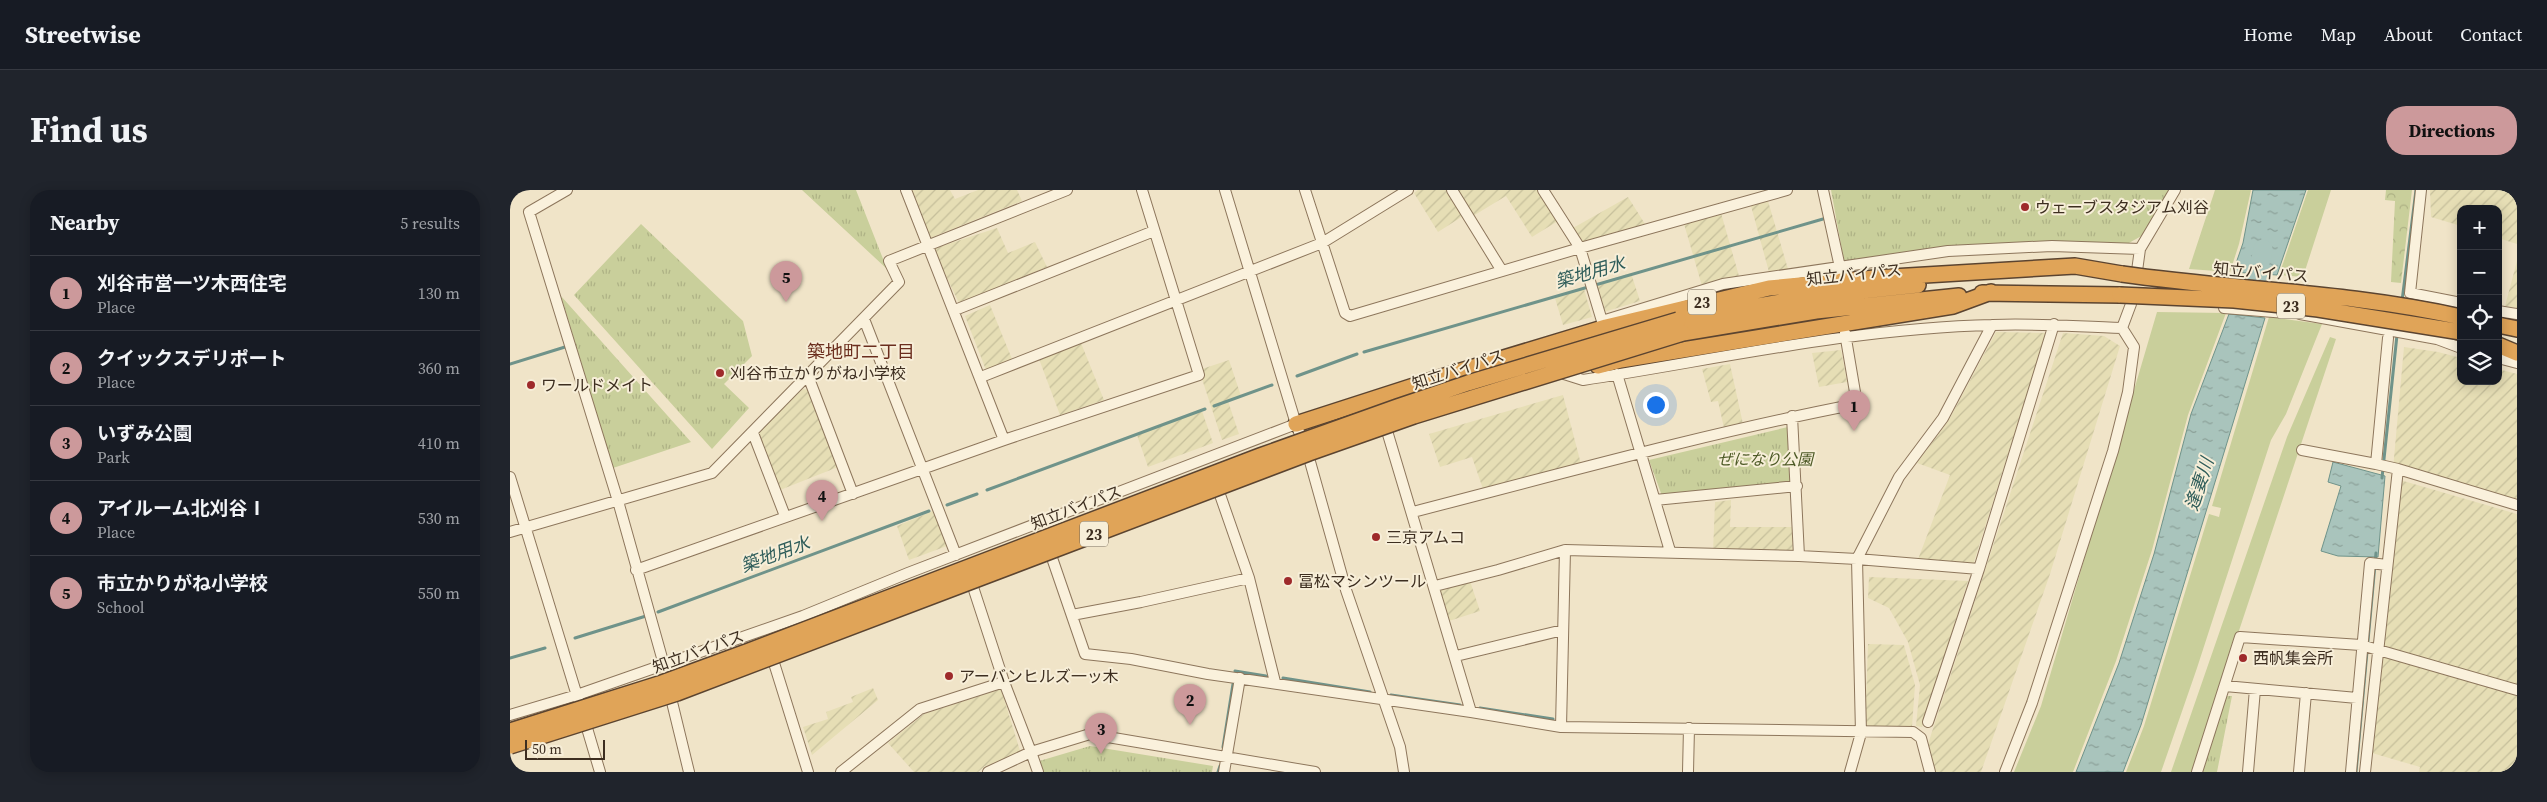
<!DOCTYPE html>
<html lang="en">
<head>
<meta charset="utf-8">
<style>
  :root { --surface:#171b24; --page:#20242c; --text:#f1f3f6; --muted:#9ea1a6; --line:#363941; --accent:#cc999b }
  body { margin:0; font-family:"Source Serif 4","Noto Sans JP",serif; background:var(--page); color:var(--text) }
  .controls { position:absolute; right:15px; top:15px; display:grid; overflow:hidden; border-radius:10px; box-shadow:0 2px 12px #0003 }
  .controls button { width:45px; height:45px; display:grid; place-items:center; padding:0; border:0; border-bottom:1px solid var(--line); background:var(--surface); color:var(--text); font:25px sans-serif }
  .scale { position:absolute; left:15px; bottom:12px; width:80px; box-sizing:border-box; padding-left:5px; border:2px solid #3d2e20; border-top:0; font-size:14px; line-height:18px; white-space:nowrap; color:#3d2e20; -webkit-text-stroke:4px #f7eed8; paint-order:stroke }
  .you { position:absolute; left:1145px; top:214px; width:18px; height:18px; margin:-12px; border:4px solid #fff; border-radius:50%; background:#1a73e8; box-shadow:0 0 0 8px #1a73e833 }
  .badge { display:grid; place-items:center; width:32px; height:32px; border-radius:50%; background:var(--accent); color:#111; font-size:16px; font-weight:700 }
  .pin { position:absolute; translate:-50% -41px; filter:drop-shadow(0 1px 2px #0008) }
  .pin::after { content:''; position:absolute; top:26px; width:18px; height:15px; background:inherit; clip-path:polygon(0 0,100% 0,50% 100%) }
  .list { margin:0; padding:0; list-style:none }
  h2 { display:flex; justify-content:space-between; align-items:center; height:65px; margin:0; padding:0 20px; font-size:21px }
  h2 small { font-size:16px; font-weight:400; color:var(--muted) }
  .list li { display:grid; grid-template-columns:32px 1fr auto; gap:15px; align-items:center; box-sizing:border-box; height:75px; padding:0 20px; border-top:1px solid var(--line) }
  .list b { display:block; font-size:19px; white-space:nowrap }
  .list p { margin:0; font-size:16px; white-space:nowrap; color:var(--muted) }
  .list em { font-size:16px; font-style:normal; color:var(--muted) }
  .icon { flex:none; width:28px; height:28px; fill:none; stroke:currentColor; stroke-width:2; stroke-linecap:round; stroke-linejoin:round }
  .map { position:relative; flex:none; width:2007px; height:582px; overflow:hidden; border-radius:20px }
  header { display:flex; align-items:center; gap:30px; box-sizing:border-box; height:70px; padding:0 25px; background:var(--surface); border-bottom:1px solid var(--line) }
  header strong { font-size:24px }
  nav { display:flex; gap:28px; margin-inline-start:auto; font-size:18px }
  .intro { display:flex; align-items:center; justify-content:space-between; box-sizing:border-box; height:120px; padding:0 30px }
  h1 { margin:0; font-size:35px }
  .button { padding:12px 22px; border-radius:20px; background:var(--accent); color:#111; font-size:18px; font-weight:700 }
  main { display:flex; gap:30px; padding:0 30px }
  aside { flex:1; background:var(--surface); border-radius:20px; box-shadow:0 2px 12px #0003 }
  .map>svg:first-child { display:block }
  .farmland { fill:url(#farmland-furrows) }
  .grass { fill:#c9cf9b }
  .forest { fill:url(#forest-crowns) }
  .park { fill:url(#park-tufts) }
  .water { fill:url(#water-ripples); stroke:#6f938a }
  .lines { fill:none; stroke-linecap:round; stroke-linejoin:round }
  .stream { stroke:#6f938a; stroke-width:3 }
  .river { stroke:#a9c4bc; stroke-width:19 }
  .minor-casing { stroke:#8d765c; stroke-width:12 }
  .highway-casing { stroke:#5b4430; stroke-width:18 }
  .minor { stroke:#faf1dc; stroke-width:10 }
  .highway { stroke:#e0a458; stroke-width:15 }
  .highway-bridge-casing { stroke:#5b4430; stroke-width:18; stroke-linecap:butt }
  .highway-bridge { stroke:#e0a458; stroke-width:15 }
  .poi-dot { fill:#9e2a2b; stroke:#f7eed8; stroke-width:2 }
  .labels { text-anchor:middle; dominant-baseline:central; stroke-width:4; stroke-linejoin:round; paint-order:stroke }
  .shield { fill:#f7eed8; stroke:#756857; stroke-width:1 }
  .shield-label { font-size:15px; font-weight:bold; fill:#3d2e20 }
  .poi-label { font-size:16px; fill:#3d2e20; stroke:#f7eed8; text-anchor:start }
  .street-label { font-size:16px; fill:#3d2e20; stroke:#f7eed8 }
  .park-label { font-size:16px; font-style:italic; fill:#4d5a26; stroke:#f7eed8 }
  .water-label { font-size:18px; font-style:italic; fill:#2f5d5a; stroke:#f7eed8 }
  .neighbourhood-label { font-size:18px; fill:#6b2e1e; stroke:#f7eed8 }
</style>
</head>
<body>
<header>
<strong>Streetwise</strong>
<nav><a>Home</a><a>Map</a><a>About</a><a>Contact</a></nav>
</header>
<div class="intro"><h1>Find us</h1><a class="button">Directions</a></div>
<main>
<aside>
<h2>Nearby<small>5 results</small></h2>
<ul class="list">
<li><span class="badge">1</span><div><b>刈谷市営一ツ木西住宅</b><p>Place</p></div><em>130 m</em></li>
<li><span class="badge">2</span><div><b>クイックスデリポート</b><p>Place</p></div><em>360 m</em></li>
<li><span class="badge">3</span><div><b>いずみ公園</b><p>Park</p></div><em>410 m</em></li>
<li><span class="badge">4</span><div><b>アイルーム北刈谷Ⅰ</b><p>Place</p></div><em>530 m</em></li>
<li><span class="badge">5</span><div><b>市立かりがね小学校</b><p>School</p></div><em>550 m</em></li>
</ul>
</aside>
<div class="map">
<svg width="2007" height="582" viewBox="0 0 2007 582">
  <defs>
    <pattern id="farmland-furrows" width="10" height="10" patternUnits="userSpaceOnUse" patternTransform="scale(1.25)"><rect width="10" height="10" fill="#e6deb5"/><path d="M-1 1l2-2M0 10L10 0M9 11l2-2" fill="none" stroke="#c6bf9b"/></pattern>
    <pattern id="forest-crowns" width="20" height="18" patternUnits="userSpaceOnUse" patternTransform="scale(1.25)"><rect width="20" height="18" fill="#c9cf9b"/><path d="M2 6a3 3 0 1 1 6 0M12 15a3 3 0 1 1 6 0" fill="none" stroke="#aeb285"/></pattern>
    <pattern id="park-tufts" width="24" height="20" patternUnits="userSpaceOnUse" patternTransform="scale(1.25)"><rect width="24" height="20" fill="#c9cf9b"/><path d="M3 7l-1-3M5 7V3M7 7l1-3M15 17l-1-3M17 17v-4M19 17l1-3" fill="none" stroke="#aeb285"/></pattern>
    <pattern id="water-ripples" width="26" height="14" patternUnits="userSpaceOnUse" patternTransform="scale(1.25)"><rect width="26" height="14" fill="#a9c4bc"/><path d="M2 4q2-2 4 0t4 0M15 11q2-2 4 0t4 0" fill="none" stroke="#8ba098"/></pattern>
  </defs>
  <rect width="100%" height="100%" fill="#f0e4c8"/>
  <path class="farmland" d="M402,0H440L445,9L468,0H507L512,11L420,48Z
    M908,0H937L953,26L928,42L904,3Z
    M946,0H1028L1048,31L1022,47L996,6L963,26Z
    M1920,0H2007V54L1988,48V19H1951V36L1921,27Z
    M1118,7L1135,34L1072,53L1063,38Z
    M1258,11L1278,79L1259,82L1241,16Z
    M1211,23L1229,86L1192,96L1174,34Z
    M487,38L498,63L525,52L537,77L449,113L423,59Z
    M2007,71V118L1995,116Z
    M1121,83L1130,111L1094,122L1085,94Z
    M1074,99L1082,127L1053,135L1045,108Z
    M480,115L502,169L476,180L455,126Z
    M1486,142L1536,143L1463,375L1407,372L1440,285L1407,273L1439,230Z
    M1553,143L1594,146L1610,156L1540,384L1471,582H1425L1418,554Z
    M571,153L594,210L550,225L529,169Z
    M1894,157L1928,162L1951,168V191H1988V179L2007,184V315L1883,279Z
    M1331,160L1337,192L1309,197L1302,163Z
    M719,170L731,206L718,211L729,244L712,250L692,189V179Z
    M1220,174L1233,234L1214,238L1208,211L1201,212L1192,179Z
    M293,199L299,200L328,277L270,300L247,244Z
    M1053,205L1071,274L973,299L962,267L930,277L919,244Z
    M692,221L703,253L638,277L627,245Z
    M1890,290L2007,324V496L1872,456Z
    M1221,310L1220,337H1282L1283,364L1203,363L1205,312Z
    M423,321L437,356L399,370L387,336Z
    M1359,387L1458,391L1412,537L1406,536L1410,495L1398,452L1379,418L1358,408Z
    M960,391L970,421L939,431L929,400Z
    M1358,454L1394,455L1405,495L1402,537L1355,538Z
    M1871,463L2007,503V582H1909L1910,577L1862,563Z
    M363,498L368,510L302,565L293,537L318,529L316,522L343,512L341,507Z
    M491,499L511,564L475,576L468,582H404L378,553L414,524Z"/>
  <path class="grass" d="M1705,0H1741L1729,54L1720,82L1679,79Z
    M1798,0H1821L1793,87L1769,85Z
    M1647,122L1716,123L1678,225L1642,360L1606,471L1563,582H1504L1531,516Z
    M1759,127L1812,134L1776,224L1761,250L1687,478L1651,582H1616L1634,536L1699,324L1709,327L1711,318L1702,316Z
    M1820,147L1826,149L1682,582H1661L1777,247Z"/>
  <path class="forest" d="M1876,0H1902L1891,93L1881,92L1885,11L1875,10Z"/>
  <path class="park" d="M292,0H346L377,79Z
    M1321,0H1661L1635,44L1617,54L1431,60L1334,71Z
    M131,34L233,131L242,166L214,194L239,218L202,259L64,105Z
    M51,106L181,252L103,278Z
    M1278,237L1284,292L1152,306L1139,270Z
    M1716,506H1722L1707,582H1690Z
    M580,556L703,576L702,582H530L526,572Z"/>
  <path class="water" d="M1743,0H1796L1767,85L1723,82L1733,53Z
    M1719,124L1755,128L1631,535L1613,582H1566L1609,473L1644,364L1681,224Z
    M1823,272L1875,286L1868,367L1828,366L1811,361L1831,296L1818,292Z"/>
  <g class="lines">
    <path class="stream" d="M1892,111L1906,0
      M854,162L1313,29
      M0,174L55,157
      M787,186L847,164
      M704,216L762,195
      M1872,288L1887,145
      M477,300L695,219
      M437,315L467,304
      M148,422L419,321
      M65,448L136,426
      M0,468L35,458
      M725,481L756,486
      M773,488L860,502
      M881,505L950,515
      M970,518L1043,529
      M713,557L723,494
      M708,582L710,576
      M1846,582L1866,363"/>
    <path class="river" d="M1741,116L1753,59"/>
    <defs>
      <path id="minor" d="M57,0L19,22L108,311L154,475
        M396,0L494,250
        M715,0L786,234L799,268L836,400L890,557L894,582
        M795,0L835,123L840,126L1070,58L1277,0
        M942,0L992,81
        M1033,0L1070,58L1092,131
        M1313,0L1331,82
        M1911,0L1900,103L1951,113
        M1627,81L1630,59L1665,0
        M1714,118L1776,123
        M445,120L644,41
        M1988,121L2007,124
        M1790,124L1927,149L1951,158
        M354,129L446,365
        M1092,131L1213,94L1438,61L1542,56L1630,59
        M1482,135L1433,228L1389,287L1347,369L1469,379L1544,134
        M1612,138L1621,114
        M1988,168L2007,173
        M1054,184L1073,190C1209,169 1345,138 1483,135C1526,133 1569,137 1612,138
        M1107,184L1160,361
        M298,186L343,304
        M471,187L812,53L898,0
        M1282,226L1289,366L1347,369L1351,543L1340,582
        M877,241L961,522
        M243,243L275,326
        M1792,260L1866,274L1878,148
        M1866,274L1888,279L2007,315
        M0,287L68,509
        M708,299L739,388L765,492
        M1145,310L1287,296
        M903,322C1050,284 1197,243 1347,214L1335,143
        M0,342L202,283L389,92L379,71L557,0
        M541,365L575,464L621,469L698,484L961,522L1051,537L1403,542L1411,548L1420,582
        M126,380L494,250L689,185L632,0
        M925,396L988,380L1055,360L1289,366
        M463,397L494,492L521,562L580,544L805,582
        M562,425L631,412L739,388
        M946,466L1053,440
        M264,473L298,582
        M1715,496L1847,508
        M161,508L179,582
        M0,525L67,505L293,426L398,383L786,234
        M74,528L90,582
        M1418,532L1469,379
        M1051,537L1055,360
        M331,582L410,519L494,492
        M478,582L521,562L528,582
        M714,582L730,488
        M1178,582L1179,538
        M1495,582L1522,513L1603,261L1618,202L1624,157L1612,138
        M1687,582L1730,447L1851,455L2007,500
        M1738,582L1745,499
        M1789,582L1796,503
        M1841,582L1860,373L1877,375
        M1855,582L1888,279"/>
      <path id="highway" d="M1472,103L1610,105
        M1168,130L1305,106L1408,95
        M1988,135L2007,139
        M1173,143L1306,121L1449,106
        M1988,155L2007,163
        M1088,176L1111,170L1443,116L1481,102
        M786,234L944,183L1096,137L1259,98L1365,88L1565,76L1612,84"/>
    </defs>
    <use href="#minor" class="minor-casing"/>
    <use href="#highway" class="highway-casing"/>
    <use href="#minor" class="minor"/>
    <use href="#highway" class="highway"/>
    <defs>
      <path id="highway-bridge" d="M1612,84C1725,100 1839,102 1951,127
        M1610,105L1724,110L1808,119L1951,142
        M0,541L149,494L239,461L750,266L887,217L958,193L1168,130
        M0,556L167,503L799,263L904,226L1173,143"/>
    </defs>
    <use href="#highway-bridge" class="highway-bridge-casing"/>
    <use href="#highway-bridge" class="highway-bridge"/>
  </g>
  <g class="poi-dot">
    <circle cx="1515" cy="17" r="5"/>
    <circle cx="210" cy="183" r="5"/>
    <circle cx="21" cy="195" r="5"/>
    <circle cx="866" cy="347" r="5"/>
    <circle cx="778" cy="391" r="5"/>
    <circle cx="1733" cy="468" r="5"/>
    <circle cx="439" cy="486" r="5"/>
  </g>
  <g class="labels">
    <g class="shield">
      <rect x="1178" y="99.5" width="28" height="25" rx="4"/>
      <rect x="1767" y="103.5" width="28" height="25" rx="4"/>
      <rect x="570" y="331.5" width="28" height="25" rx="4"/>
    </g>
    <g class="shield-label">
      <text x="1192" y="112">23</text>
      <text x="1781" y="116">23</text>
      <text x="584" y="344">23</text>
    </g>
    <g class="poi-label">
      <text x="1525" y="17">ウェーブスタジアム刈谷</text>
      <text x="220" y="183">刈谷市立かりがね小学校</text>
      <text x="31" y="195">ワールドメイト</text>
      <text x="876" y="347">三京アムコ</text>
      <text x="788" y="391">冨松マシンツール</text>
      <text x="1743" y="468">西帆集会所</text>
      <text x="449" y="486">アーバンヒルズ一ッ木</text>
    </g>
    <g class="street-label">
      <text transform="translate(1751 82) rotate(5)">知立バイパス</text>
      <text transform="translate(1344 84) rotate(-6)">知立バイパス</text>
      <text transform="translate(948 179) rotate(-18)">知立バイパス</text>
      <text transform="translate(566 317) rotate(-21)">知立バイパス</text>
      <text transform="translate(188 461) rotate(-20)">知立バイパス</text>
    </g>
    <g class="park-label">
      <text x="1255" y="269">ぜになり公園</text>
    </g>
    <g class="water-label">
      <text transform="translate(1080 82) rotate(-16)">築地用水</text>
      <text transform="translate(1689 294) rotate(-72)">逢妻川</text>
      <text transform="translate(265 364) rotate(-20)">築地用水</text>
    </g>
    <g class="neighbourhood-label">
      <text x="351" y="161">築地町二丁目</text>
    </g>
  </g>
</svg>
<div class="controls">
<button>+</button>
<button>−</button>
<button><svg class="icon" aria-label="locate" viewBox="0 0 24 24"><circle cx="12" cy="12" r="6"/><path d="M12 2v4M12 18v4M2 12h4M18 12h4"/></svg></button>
<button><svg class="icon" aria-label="layers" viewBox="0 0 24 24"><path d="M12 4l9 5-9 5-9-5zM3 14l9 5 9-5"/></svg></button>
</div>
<div class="scale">50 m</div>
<div class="you"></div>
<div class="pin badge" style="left:1344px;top:241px">1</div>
<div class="pin badge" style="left:680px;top:535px">2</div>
<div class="pin badge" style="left:591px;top:564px">3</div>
<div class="pin badge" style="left:312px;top:331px">4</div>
<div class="pin badge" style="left:276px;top:112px">5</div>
</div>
</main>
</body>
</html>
